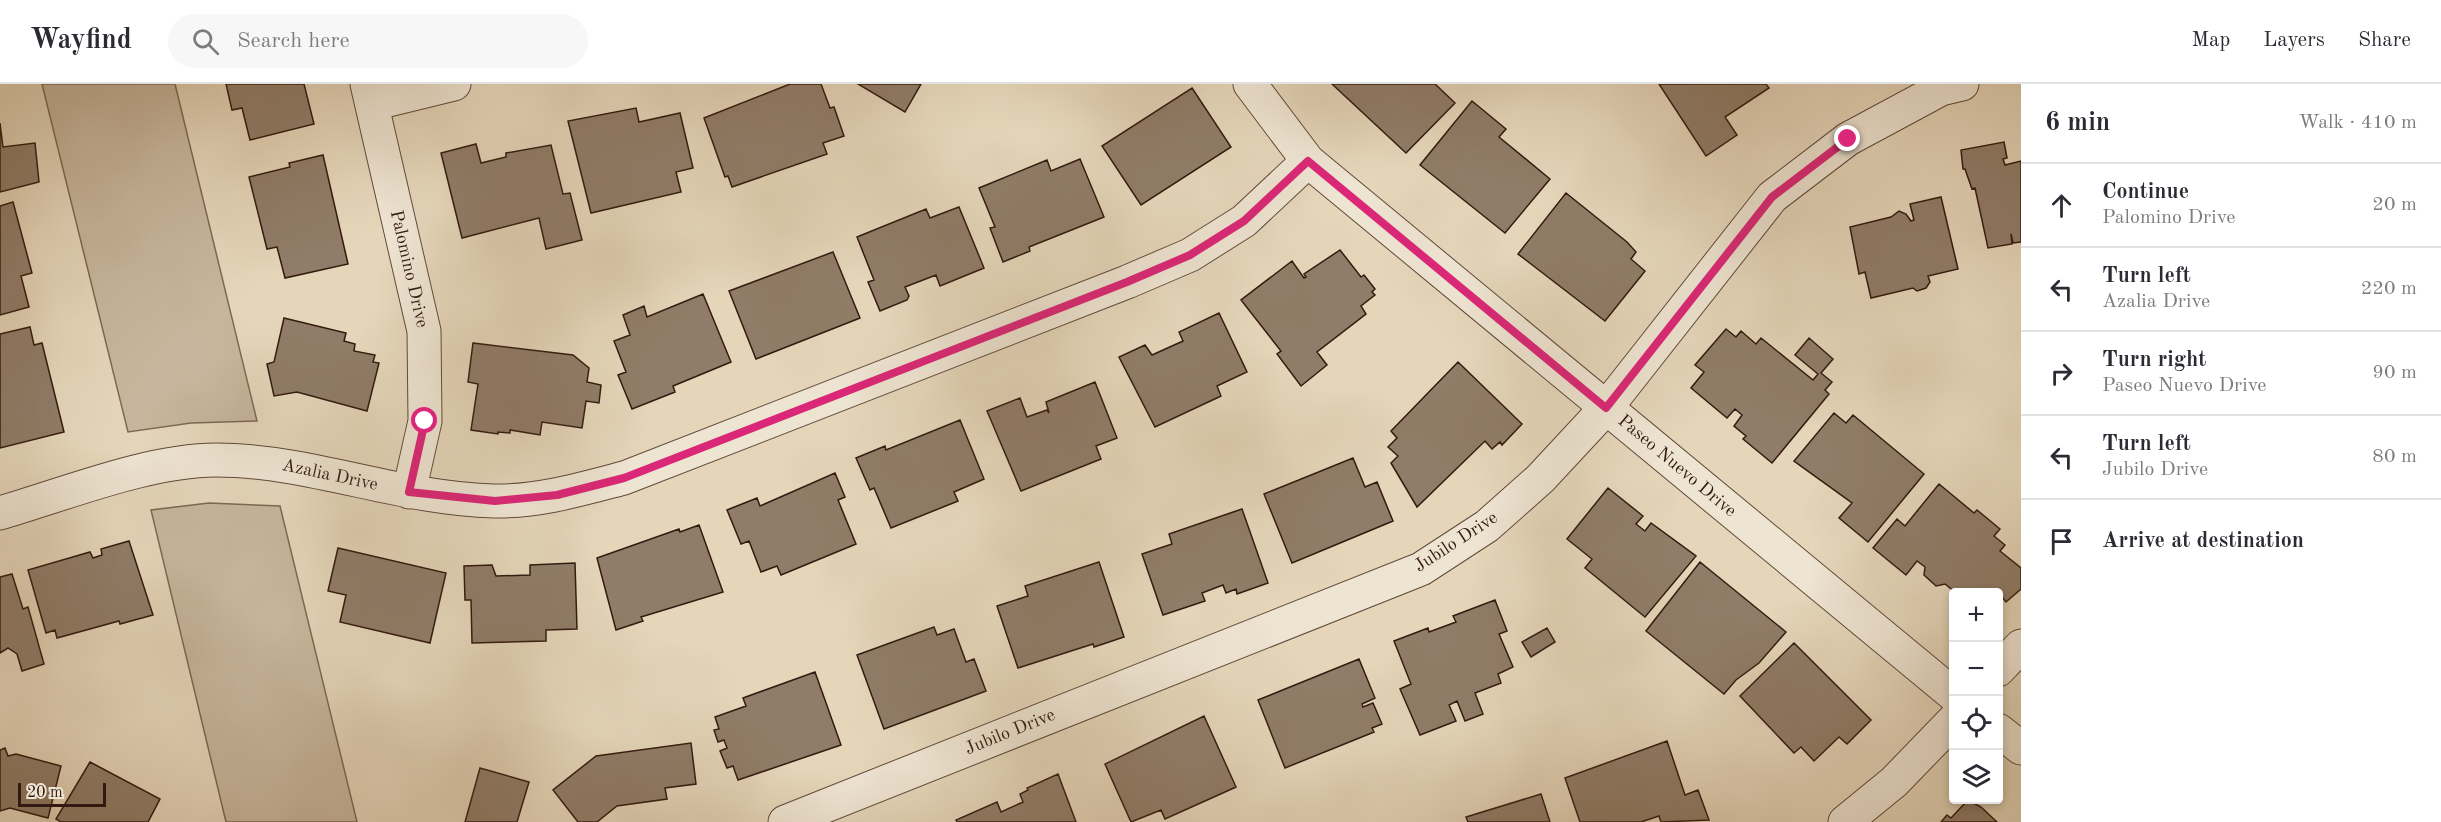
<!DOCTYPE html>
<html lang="en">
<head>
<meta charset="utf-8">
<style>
  :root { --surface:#fff; --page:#f7f7f7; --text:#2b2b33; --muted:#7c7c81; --line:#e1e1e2 }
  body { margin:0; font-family:"Old Standard TT",serif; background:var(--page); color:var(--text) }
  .controls { position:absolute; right:18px; bottom:18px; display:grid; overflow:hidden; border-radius:6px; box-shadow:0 3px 9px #0003 }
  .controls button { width:54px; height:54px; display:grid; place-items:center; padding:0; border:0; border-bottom:2px solid var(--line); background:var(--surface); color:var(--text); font:30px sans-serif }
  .scale { position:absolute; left:18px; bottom:15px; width:88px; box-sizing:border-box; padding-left:6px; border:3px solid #331a10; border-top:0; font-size:16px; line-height:21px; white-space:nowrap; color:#331a10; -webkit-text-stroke:4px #eee4d2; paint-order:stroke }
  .stop { position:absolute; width:18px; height:18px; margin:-14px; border:4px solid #db2777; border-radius:50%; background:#fff }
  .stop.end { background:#db2777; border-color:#fff; box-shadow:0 2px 6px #0008 }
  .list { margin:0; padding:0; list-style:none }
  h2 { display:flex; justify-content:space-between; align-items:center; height:78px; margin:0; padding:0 24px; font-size:26px }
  h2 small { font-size:20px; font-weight:400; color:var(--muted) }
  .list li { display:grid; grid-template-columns:39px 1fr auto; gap:18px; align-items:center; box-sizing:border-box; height:84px; padding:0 24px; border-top:2px solid var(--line) }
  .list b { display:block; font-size:22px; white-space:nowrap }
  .list p { margin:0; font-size:20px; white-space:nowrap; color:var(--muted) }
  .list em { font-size:20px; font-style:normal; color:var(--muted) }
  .icon { flex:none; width:33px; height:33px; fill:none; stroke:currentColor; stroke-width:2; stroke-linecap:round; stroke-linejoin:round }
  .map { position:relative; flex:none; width:2021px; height:738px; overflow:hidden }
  header { display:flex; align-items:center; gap:36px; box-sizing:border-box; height:84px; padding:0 30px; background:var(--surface); border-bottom:2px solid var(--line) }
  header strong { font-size:28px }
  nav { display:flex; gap:33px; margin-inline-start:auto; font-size:21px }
  .search { width:420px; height:54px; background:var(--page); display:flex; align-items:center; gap:15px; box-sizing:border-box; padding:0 21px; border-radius:33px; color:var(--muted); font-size:22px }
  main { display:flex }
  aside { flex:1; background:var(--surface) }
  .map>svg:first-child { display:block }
  .green { fill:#c7b69d; stroke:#7d6856; stroke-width:1.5 }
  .building { fill:#907c68; stroke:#331a10; stroke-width:1.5 }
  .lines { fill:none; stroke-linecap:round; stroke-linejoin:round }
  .minor-casing { stroke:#60493a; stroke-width:35 }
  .minor { stroke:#eee4d2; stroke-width:33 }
  .route { stroke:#db2777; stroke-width:8 }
  .labels { text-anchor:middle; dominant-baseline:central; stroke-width:6; stroke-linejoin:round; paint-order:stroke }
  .street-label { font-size:18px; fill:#331a10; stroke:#eee4d2 }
</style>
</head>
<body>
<header>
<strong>Wayfind</strong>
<div class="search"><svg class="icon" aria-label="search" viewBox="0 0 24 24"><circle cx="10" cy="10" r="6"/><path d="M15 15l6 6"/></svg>Search here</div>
<nav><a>Map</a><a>Layers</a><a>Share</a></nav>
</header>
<main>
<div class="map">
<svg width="2021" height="738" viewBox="0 0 2021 738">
  <rect width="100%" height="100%" fill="#e5d6ba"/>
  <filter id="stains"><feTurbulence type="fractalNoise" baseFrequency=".00333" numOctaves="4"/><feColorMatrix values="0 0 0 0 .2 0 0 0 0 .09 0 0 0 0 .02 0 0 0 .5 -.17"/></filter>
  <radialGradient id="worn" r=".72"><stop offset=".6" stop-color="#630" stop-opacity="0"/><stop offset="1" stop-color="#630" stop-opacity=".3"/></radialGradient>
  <path class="green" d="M42,0H175L257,337L191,339L128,348Z
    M209,419L280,422L357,738H226L151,426Z"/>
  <path class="building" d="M226,0H304L314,40L250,56L242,24L232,26Z
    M790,0H821L830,24L834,23L844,52L823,59L827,70L732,103L728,92L725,93L704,34Z
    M858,0H921L905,28Z
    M1332,0H1435L1455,19L1406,69Z
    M1659,0H1766L1769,4L1725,33L1737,51L1706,72Z
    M1192,4L1231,63L1141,121L1102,62Z
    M1472,17L1506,45L1499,53L1550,95L1505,149L1420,81Z
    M636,24L639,38L680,29L693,84L676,88L681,108L591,129L568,37Z
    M0,39L3,63L35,59L39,98L0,108Z
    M2004,58L2007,74L2003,75L2005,81L2021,77V158L2013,159L2011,150L2012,160L1988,164L1975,104L1972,105L1965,85H1963L1961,66Z
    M476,60L481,79L506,73V69L551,61L563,110L570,109L582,156L546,165L539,134L462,154L441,69Z
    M323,71L348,180L285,194L277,163L267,165L249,93L290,83L289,79Z
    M1080,75L1104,133L1029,163L1030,167L1003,178L990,144L995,143L979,104L1047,76L1051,87Z
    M1566,109L1627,158L1636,168L1631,175L1645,187L1605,237L1518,170Z
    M1941,113L1958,185L1928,192L1930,198L1926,204L1917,207L1913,204L1871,214L1865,188L1859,190L1850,143L1891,133L1899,127L1906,130L1911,137L1914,136L1910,120Z
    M13,118L32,189L21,192L29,223L0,231V122Z
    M959,123L984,184L940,202L936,191L905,203L909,212L907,216L880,227L868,198L874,196L857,153L926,125L930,134Z
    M1340,166L1361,193L1364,191L1375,205L1372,208L1375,211L1361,222L1366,230L1317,268L1327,281L1301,302L1277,270L1281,267L1241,216L1292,177L1304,194L1306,193L1304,190Z
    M833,168L860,234L756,275L729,207Z
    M703,210L731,278L673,302L675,308L632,325L618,291L626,288L614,257L630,251L623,231L644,222L647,233Z
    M1219,229L1247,288L1217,302L1221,312L1155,343L1119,273L1145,261L1152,271L1183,257L1179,248Z
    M284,234L346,249L344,257L355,260L354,267L375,271L373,278L379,279L367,327L297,308L274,312L267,280L274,278Z
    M30,243L34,261L42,259L64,348L0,364V250Z
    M1726,245L1736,253L1741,247L1756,260L1761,254L1813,296L1818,290L1795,271L1809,254L1833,275L1821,289L1832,298L1825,306L1829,310L1772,379L1743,355L1746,352L1734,342L1742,331L1735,325L1727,334L1691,304L1704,288L1695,281Z
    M473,259L573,271L589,284L587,298L601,301L599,319L586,317L582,344L542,338L540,351L510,346V349L498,348V350L471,346L478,300L468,298Z
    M1458,278L1522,340L1502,361L1500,358L1492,365L1485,357L1417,423L1391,379L1398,372L1388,363L1397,354L1391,347Z
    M1095,298L1117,354L1096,362L1101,375L1021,407L987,327L1020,314L1027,333L1047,326L1049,329L1046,318Z
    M1834,329L1846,339L1853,331L1924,390L1868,458L1839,434L1852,419L1794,377Z
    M960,336L984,395L954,408L958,417L891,444L874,404L870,406L856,374L885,362L886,366Z
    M1353,374L1365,403L1377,398L1393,437L1292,479L1264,410Z
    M835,389L845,413L838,416L856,460L781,491L777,482L761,488L749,457L741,460L727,426L757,414L760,422Z
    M1939,400L1974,429L1977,426L2000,445L1994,452L2005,461L2000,467L2021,484V505L2006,518L1998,508H1955L1945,500L1936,502L1924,491L1925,483L1917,477L1906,491L1873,464L1897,435L1905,442Z
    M1608,404L1643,432L1636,440L1645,447L1651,439L1696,472L1645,533L1585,484L1592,475L1567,455Z
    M1242,425L1268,499L1237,510L1236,505L1226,509L1223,501L1202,509L1205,517L1163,531L1142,470L1172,460L1169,450Z
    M699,441L723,508L641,533L643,537L616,546L597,474L679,445L680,448Z
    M129,457L153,531L120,540L119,537L57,554L55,546L46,549L28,486L90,468L93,474L102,471L101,465Z
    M338,464L446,489L430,559L340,538L346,511L328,507Z
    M1099,478L1124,553L1094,563L1093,560L1018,584L997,522L1028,512L1025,502Z
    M1700,478L1786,548L1759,579L1736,596L1724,610L1646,547Z
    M575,479L577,545L546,546V557L472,559L471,516H465L464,482L492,481L496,492L530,491V481Z
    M12,490L23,525L28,523L44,580L22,587L17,570L8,564L0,569V493Z
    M1495,516L1507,547L1499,550L1513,583L1498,590L1501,599L1475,609L1483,630L1465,637L1457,617L1449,621L1456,637L1420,651L1400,605L1411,600L1394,557L1428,544L1429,548L1456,538L1453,532Z
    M934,543L937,551L954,545L966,578L974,575L986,607L884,645L857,571Z
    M1547,544L1555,558L1531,573L1522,558Z
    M1794,559L1871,636L1847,660L1839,653L1814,677L1801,663L1794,669L1740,612Z
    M1359,575L1375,614L1362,620L1363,623L1373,619L1382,640L1372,644L1374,648L1285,684L1258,616Z
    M815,588L841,661L738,696L733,682L727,684L720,667L727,664L724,656L718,658L714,646L719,645L715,633L746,622L743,614Z
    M1204,632L1236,703L1165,735L1161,726L1131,738L1105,680Z
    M1667,657L1685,711L1698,706L1709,736L1661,738L1659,732L1641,738H1580L1565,694Z
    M691,659L696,700L665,704L667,715L617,722L597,738H578L553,706L596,672Z
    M5,664L8,672L16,670L61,682L48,734L10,724L0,727V666Z
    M90,678L160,715L148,738H61L56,735Z
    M480,684L529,698L517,738H465Z
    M1058,690L1076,738H957L956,736L997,718L1001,728L1023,718L1020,710L1028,706L1027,704Z
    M1541,710L1550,738H1468L1466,733Z
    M1968,716L1981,723L1997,738H1941L1947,731L1951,734Z"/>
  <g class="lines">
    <defs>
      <path id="minor" d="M367,0L424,247L425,337L409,408
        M1250,0L1308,77L1954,611
        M372,20L454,0
        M0,429C65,410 149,376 216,376C310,376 400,415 494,417C538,418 582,405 624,394L1127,198L1190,171L1244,137L1308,77
        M1998,586L2021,562
        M1998,646L2021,664
        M785,738L1421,485L1487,442L1540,395L1606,324L1772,113L1848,55L1941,5L1962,0
        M1845,738L1894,698L1954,636"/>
    </defs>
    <use href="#minor" class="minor-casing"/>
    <use href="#minor" class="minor"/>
  </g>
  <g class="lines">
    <path class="route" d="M425,337L409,408L495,417L557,411L624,394L1127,198L1190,171L1244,137L1308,77L1606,324L1772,113L1848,55"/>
  </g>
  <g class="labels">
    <g class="street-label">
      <text transform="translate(409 185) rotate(77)">Palomino Drive</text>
      <text transform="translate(1677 382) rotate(40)">Paseo Nuevo Drive</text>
      <text transform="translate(330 391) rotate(12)">Azalia Drive</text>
      <text transform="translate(1456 458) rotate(-33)">Jubilo Drive</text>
      <text transform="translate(1010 648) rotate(-22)">Jubilo Drive</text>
    </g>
  </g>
  <rect width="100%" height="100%" filter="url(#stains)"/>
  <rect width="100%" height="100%" fill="url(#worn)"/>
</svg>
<div class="controls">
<button>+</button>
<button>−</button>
<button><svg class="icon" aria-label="locate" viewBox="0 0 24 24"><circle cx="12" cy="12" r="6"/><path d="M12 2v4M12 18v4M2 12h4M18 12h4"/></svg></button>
<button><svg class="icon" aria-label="layers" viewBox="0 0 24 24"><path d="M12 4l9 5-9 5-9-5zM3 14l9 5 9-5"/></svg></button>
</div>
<div class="scale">20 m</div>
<div class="stop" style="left:425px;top:337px"></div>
<div class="stop end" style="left:1848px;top:55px"></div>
</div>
<aside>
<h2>6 min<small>Walk · 410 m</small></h2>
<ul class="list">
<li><svg class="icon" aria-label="ahead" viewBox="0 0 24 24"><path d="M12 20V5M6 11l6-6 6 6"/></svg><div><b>Continue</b><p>Palomino Drive</p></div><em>20 m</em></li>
<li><svg class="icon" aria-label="left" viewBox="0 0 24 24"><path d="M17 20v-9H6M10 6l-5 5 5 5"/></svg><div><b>Turn left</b><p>Azalia Drive</p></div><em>220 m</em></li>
<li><svg class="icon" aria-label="right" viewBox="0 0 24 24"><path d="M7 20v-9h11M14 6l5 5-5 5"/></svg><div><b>Turn right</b><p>Paseo Nuevo Drive</p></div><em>90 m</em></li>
<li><svg class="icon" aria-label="left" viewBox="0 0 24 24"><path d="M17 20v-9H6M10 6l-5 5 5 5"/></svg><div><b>Turn left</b><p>Jubilo Drive</p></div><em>80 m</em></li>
<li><svg class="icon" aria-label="arrive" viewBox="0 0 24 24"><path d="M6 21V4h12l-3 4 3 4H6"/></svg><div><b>Arrive at destination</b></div></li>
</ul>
</aside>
</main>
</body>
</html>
